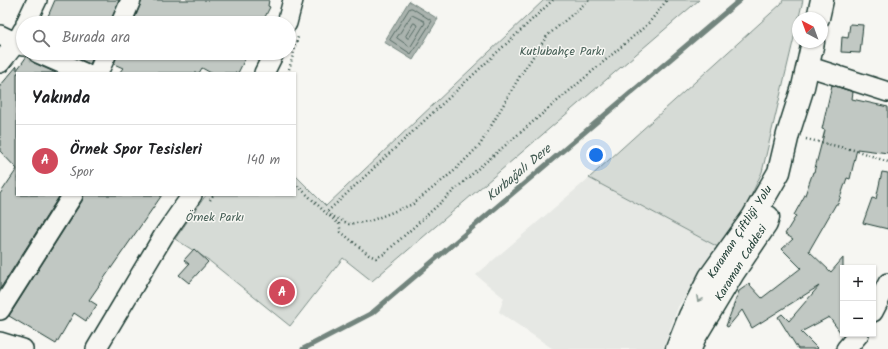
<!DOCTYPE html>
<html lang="tr">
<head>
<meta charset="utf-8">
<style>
  :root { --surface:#fff; --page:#f6f6f6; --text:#202124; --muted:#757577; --line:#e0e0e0; --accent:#d1495b }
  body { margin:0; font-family:Kalam,sans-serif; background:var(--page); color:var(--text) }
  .controls { position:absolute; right:12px; bottom:12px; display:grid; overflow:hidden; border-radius:0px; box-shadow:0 1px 3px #0004 }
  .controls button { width:36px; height:36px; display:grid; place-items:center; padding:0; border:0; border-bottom:1px solid var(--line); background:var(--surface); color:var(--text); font:20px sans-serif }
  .compass { position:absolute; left:792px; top:12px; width:36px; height:36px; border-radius:50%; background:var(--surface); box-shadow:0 1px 3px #0004; rotate:319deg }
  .you { position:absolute; left:596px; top:155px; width:14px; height:14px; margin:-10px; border:3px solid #fff; border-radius:50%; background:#1a73e8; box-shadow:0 0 0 6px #1a73e833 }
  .badge { display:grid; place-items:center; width:26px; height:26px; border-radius:50%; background:var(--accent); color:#fff; font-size:13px; font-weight:700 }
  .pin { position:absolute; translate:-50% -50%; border:2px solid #fff; box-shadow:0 1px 4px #0006 }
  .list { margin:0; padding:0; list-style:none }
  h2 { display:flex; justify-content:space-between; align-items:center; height:52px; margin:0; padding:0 16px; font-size:17px }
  h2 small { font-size:13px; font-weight:400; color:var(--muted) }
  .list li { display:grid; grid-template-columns:26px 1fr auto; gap:12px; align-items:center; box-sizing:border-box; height:72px; padding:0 16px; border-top:1px solid var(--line) }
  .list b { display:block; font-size:15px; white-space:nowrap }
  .list p { margin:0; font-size:13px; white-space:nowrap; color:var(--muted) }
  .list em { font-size:13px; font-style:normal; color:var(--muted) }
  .icon { flex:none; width:22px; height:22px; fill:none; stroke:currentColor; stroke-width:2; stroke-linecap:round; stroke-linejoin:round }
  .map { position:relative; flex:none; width:888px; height:349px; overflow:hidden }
  .search { position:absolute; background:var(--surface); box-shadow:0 1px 3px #0004; left:16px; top:16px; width:280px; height:44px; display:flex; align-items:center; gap:10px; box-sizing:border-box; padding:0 14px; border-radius:22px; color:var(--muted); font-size:15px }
  .panel { position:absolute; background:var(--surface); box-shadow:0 1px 3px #0004; left:16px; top:72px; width:280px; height:124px; border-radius:0px }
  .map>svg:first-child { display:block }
  .built { fill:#e6e8e4 }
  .green { fill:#d6dbd6; stroke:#7a8c85 }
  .water { fill:#aab3ae; stroke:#72847d }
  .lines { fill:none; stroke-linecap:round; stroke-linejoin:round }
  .shore { stroke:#576c65; stroke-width:1 }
  .stream { stroke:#72847d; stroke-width:5 }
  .building { fill:#c1c8c3; stroke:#1f3d34 }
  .minor-casing { stroke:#1f3d34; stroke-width:22 }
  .major-casing { stroke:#1f3d34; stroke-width:25 }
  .path { stroke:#1f3d34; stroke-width:2.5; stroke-dasharray:1 3; stroke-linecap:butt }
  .minor { stroke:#f6f6f2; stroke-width:19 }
  .major { stroke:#f6f6f2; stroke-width:22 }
  .oneway { stroke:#8a9a93 }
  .labels { text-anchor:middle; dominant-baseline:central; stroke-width:3; stroke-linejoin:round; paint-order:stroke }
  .park-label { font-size:12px; fill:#445d54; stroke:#f6f6f2 }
  .street-label { font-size:12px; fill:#1f3d34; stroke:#f6f6f2 }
  .water-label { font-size:13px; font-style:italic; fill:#425a52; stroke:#f6f6f2 }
</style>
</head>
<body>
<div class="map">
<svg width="888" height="349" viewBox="0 0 888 349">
  <rect width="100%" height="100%" fill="#f6f6f2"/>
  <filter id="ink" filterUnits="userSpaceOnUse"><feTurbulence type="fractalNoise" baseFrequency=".025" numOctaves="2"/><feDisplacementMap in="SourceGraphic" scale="8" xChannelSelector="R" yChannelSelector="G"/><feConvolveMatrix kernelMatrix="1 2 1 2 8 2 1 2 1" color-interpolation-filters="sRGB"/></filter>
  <g filter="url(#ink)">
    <path class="built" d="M589,178L718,247L678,307L663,349H553L499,312L504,298L476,275Z"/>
    <path class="green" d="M544,0H699L372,281L343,258L290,326L207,259L175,239L206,195H295V175L326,206Z
      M783,0H803L762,172L743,213L718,247L589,178L781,4Z"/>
    <path class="water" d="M409,1L438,19L413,60L384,42Z"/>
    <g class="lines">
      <path class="shore" d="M410,8H412L432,21L411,54L390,40Z
        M412,15L424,21L425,23L411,46L410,47L397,38Z
        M414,23L416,24L417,26L409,38H407L406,36Z"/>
      <path class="stream" d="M303,349L372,313L740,0"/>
    </g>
    <path class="building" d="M55,0H119L110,23H45Z
      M142,0H269L268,6L270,7L262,23H133Z
      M850,24L863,25L860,53L841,52L842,37L848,38Z
      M66,53H95L90,64Z
      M118,53H248L238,73H211L202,68L199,73H119L123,68L114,64Z
      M27,56L34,63L56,73H17V195H60L0,289V194L17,169L0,151V86L17,66V70Z
      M832,85L853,92L852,99L888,107V153L857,149L850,179L847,178L838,204H836L809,251L831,272L843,258V336L829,317L801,332L818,349H798L778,317L782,314L789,321L819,286L752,328L742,310L728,327L726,326L739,291L749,284L762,298L801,268L782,249L793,239L785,234L796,216L794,215L805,195L813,172H814L825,130L822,129Z
      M882,172L888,173V229L863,223L872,198L876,199Z
      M84,195H162L89,300L97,305L86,321L74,313L56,344L9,316L82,201Z
      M194,249L208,262L189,283L179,275L189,264L184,260Z"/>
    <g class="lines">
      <defs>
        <path id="minor" d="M26,23L37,0
          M121,23L131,0
          M287,23L293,0
          M0,35L23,46
          M38,53L84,73
          M0,63L16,43L23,30
          M807,66L888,92
          M98,73L107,53
          M264,73L274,53
          M0,310L73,195
          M873,312L888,283
          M0,342L23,349
          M96,349L164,235L192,195
          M846,349L859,334"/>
        <path id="major" d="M818,18L822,0
          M692,344L694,338L733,273L766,224L768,217
          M677,349L690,316L710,277L753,217L779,172L788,134L803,87L813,42"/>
      </defs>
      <use href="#minor" class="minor-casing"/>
      <use href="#major" class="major-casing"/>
      <path class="path" d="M553,0L326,213L339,224L341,232L369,255L376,258L384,254L481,166L648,24L667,0
        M288,73L298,37
        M806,139L858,151L888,162
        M295,183L326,213L349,224L370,221L413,204L454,171L480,145L520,76L547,36L589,0
        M210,200L213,195"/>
      <use href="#minor" class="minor"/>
      <use href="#major" class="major"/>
    </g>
    <defs><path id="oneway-chevron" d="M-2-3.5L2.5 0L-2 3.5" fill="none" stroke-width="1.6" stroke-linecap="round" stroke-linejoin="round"/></defs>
    <use class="oneway" href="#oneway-chevron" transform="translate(699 299) rotate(118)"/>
  </g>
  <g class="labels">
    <g class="park-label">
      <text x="562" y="51">Kutlubahçe Parkı</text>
      <text x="215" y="217">Örnek Parkı</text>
    </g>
    <g class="street-label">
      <text transform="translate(740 232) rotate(-57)">Karaman Çiftliği Yolu</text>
      <text transform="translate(741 263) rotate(-58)">Karaman Caddesi</text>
    </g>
    <g class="water-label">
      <text transform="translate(519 173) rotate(-40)">Kurbağalı Dere</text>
    </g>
  </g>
</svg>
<div class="controls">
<button>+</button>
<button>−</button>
</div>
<svg class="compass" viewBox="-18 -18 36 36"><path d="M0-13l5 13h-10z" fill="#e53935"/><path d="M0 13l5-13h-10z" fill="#757577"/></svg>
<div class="you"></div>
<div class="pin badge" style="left:282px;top:292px">A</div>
<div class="search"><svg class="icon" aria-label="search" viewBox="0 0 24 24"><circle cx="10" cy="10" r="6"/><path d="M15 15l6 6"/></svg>Burada ara</div>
<section class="panel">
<h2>Yakında<small></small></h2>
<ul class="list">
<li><span class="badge">A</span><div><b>Örnek Spor Tesisleri</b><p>Spor</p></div><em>140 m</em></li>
</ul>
</section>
</div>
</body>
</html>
